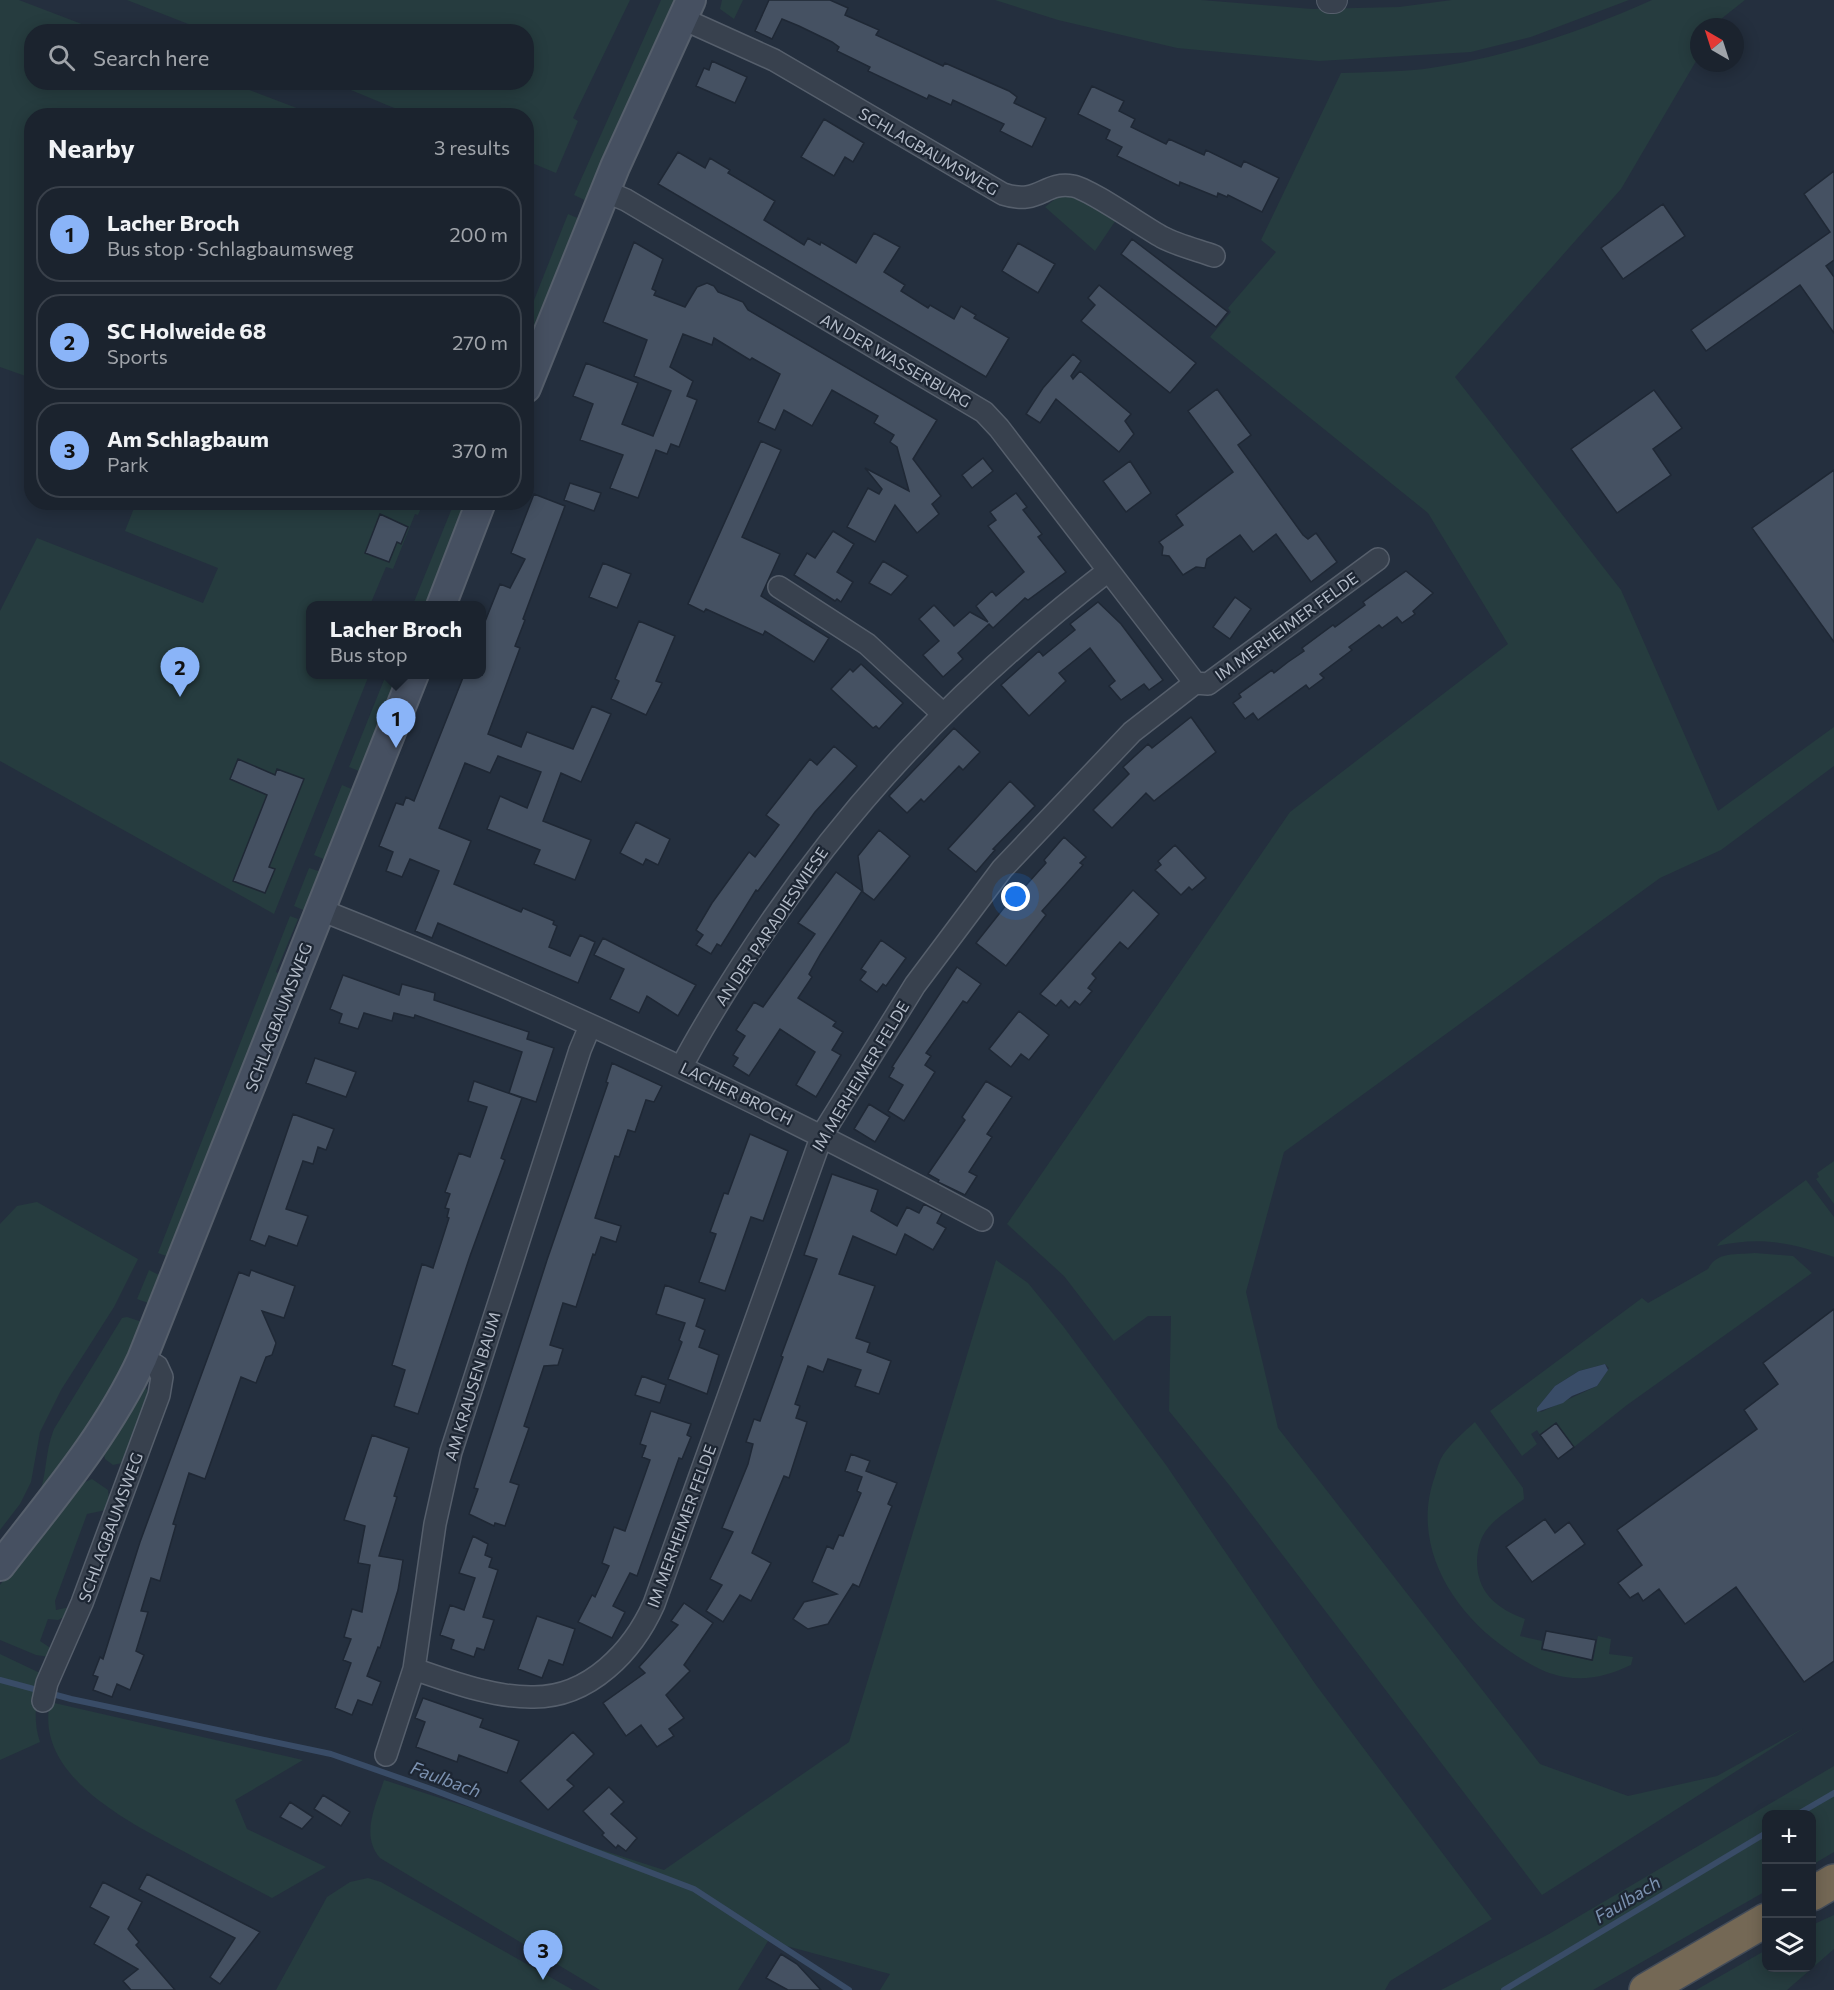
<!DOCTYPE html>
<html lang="en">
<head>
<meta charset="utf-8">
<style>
  :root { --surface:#1b232e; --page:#282f3a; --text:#f1f3f6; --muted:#a0a4aa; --line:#39404a; --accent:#8ab4f8 }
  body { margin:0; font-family:Commissioner,sans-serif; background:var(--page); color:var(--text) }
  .controls { position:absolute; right:18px; bottom:18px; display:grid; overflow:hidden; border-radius:12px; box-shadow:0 3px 15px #0003 }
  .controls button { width:54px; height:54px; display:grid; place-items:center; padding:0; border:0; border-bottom:2px solid var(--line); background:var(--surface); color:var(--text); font:30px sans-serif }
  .compass { position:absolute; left:1690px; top:18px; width:54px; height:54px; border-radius:50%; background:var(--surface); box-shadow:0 3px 15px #0003; rotate:321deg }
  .you { position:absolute; left:1016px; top:897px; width:21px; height:21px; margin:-15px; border:4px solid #fff; border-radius:50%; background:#1a73e8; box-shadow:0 0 0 9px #1a73e833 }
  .badge { display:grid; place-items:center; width:39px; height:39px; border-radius:50%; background:var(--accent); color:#111; font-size:20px; font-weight:700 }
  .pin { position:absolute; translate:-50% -50px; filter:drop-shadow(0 2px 3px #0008) }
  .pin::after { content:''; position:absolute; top:32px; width:21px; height:18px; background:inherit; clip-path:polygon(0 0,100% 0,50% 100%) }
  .popup { position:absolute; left:306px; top:601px; width:180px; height:78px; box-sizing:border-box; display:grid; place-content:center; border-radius:12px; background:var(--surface); filter:drop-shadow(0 2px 4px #0005); font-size:20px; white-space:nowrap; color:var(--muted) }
  .popup b { font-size:22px; color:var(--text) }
  .popup::after { content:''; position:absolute; left:50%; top:100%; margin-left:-12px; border:12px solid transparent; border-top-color:var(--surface) }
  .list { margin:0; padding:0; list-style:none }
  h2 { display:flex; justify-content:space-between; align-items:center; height:78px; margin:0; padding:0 24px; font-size:26px }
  h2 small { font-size:20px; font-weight:400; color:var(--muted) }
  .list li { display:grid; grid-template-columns:39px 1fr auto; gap:18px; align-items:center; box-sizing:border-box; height:96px; margin:0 12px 12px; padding:0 12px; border:2px solid var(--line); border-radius:24px }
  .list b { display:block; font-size:22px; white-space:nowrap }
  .list p { margin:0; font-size:20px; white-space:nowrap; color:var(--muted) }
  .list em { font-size:20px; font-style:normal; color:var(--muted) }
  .icon { flex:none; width:33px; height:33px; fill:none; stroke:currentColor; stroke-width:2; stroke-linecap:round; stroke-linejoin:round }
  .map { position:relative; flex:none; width:1834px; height:1990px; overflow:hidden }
  .search { position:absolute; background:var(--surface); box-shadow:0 3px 15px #0003; left:24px; top:24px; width:510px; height:66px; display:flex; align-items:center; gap:15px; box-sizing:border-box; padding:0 21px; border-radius:24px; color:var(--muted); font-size:22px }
  .panel { position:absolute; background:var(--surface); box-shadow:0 3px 15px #0003; left:24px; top:108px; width:510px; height:402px; border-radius:24px }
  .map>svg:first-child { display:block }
  .green { fill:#263c3f; fill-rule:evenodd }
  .water { fill:#394c67 }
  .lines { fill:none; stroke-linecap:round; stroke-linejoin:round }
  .stream { stroke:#394c67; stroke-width:6 }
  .building { fill:#455162; stroke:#1f2835; stroke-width:1.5 }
  .minor-casing { stroke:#565f6c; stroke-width:24 }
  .tertiary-casing { stroke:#565f6c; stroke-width:28 }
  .secondary-casing { stroke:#565f6c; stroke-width:32 }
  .motorway-casing { stroke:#434c59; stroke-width:36 }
  .minor { stroke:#38414e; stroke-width:21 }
  .tertiary { stroke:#38414e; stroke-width:26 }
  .secondary { stroke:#465061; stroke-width:28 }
  .motorway { stroke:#746855; stroke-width:33 }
  .labels { text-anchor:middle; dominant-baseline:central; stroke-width:4.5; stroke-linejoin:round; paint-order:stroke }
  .street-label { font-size:16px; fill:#b4bcc9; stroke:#1d2633 }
  .water-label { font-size:18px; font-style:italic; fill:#7c92b1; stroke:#1d2633 }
</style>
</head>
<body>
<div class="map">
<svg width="1834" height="1990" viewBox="0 0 1834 1990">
  <rect width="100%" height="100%" fill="#242f3e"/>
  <path class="green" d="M0,0H19L100,31L32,32V82L231,83L315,115L32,116L31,378L0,367Z
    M127,0H630L573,118L578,121L556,173L527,161L526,116L411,115L334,83L526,82V32L206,31Z
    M661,0H678L589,202L574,195Z
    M722,0H743L734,19L720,9Z
    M995,0H1201L1312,9L1399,7L1452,0H1629L1531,37L1471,52L1319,61L1177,48L1058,20Z
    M1652,0H1745L1721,19L1716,27H1699V56L1621,189L1455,377L1621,590L1718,811L1834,727V766L1721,850L1660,878L1284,1152L1246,1292L1278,1428L1540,1764L1628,1796L1717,1776L1804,1728L1542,1895L1230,1486L1169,1411L1171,1316H1148L1114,1341L1064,1276L1007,1224L1290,812L1508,644L1428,513L1210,337L1231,312L1228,308L1276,252L1261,240L1341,73C1369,72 1397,72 1424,69C1504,58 1578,33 1652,0Z
    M1059,196L1076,197L1116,220L1095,251L1045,207Z
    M568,214L582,220L527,361V318Z
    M136,503H423L418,515L415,514L393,569L386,567L370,605L310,606V674L369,675L274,914L0,761V611L37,538L203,603L218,568L125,531Z
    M454,503H470L430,604L414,602Z
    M386,675H403L364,773L349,767Z
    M342,785L356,791L326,860L314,855Z
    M309,868L321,872L308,912L294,906Z
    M290,916L298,919L276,972L283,976L169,1257L158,1253Z
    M1834,1161V1204L1816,1179L1819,1177L1817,1173Z
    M1806,1180L1834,1217V1257C1791,1243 1762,1236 1717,1246L1720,1242Z
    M37,1202L138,1259L114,1307L61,1390L40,1432L31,1482L20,1504L0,1530V1224L17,1206Z
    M1755,1253L1793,1256L1812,1273L1627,1405L1574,1447L1556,1423L1540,1435L1537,1430L1531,1434L1537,1444L1522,1456L1490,1411L1642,1298L1648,1303L1708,1269C1717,1251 1736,1255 1755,1253ZM1605,1364L1609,1368L1597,1386L1541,1412L1537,1408L1555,1386L1579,1371Z
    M996,1260L1028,1283L1063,1326L1166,1465L1316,1685L1492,1919L1390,1981L1385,1990H880L890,1974L768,1941L738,1990H600L380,1858C360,1835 376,1805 384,1780L664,1870L849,1742Z
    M149,1270L161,1276L151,1304L137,1299Z
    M127,1317L145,1323L94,1423L37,1500C48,1475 44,1454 54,1429L122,1318Z
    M146,1388L148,1392L122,1463L113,1465L105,1459L103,1449L141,1389Z
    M1475,1422L1523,1488L1524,1499C1510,1509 1495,1518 1485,1532C1479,1541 1477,1553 1477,1563C1478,1594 1498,1609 1525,1619L1520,1636L1542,1641L1541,1650L1593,1661L1598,1636L1611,1639L1609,1654L1633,1657L1631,1665C1609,1675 1589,1681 1565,1677C1545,1674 1525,1662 1508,1650C1452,1612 1410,1544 1435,1476C1437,1469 1439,1461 1443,1455C1452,1442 1464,1432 1475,1422Z
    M92,1479L108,1490L109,1499L106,1510L87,1514L55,1601L56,1610L70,1607L68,1615L58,1620L48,1619L40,1641L49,1647L50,1657L36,1655L0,1640V1585L76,1486Z
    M0,1654L40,1673C37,1695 32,1720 40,1742L0,1760Z
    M50,1702L303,1760L235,1800L247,1829L326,1867L272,1898C242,1882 212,1867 183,1851C129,1822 34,1776 50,1702Z
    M1834,1766V1852L1812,1865V1814H1766V1891L1593,1990H1441L1549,1934Z
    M368,1878L381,1882L573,1990H276L327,1897L350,1882Z
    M1834,1915V1949L1787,1990H1696L1766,1950V1968H1812V1925Z"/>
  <path class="water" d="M1605,1364L1608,1370L1597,1386L1572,1396L1563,1403L1537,1412V1408L1555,1386L1579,1371Z"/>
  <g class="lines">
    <path class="stream" d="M0,1680L71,1699L331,1754L431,1789L694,1889L849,1990
      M1798,1814L1834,1793
      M1504,1990L1766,1833"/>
  </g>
  <path class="building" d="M769,0H830L848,8L845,15L879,30L876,35L943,66L945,63L1009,91L1017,97L1014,103L1046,118L1032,147L1000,131L1004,124L953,100L951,105L929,95L927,99L868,71L870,67L837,51L839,47L832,42L799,26L782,19L772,39L755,31Z
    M712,61L747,77L735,103L696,86L704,68L709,70Z
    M1092,86L1124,101L1119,111L1135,119L1131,127L1166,144L1169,139L1204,155L1206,150L1241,167L1244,161L1279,178L1262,212L1228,195L1227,197L1218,193L1217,197L1180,182L1179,186L1117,156L1122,147L1106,139L1110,130L1078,114Z
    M824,119L864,143L853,162L845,157L834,176L801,157Z
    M678,152L705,168L710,158L730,170L728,173L775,201L764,220L804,245L808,238L820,245L821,242L856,263L874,233L900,247L884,272L905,285L901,291L928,308L930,305L954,319L961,306L976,315L974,318L1009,338L986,377L658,184Z
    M1834,171V260L1826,266L1834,277V333L1800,285L1706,351L1691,330L1830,232L1804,194Z
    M1663,204L1685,236L1623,279L1601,248Z
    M1132,239L1228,312L1216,327L1121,254Z
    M634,242L663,259L652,289L656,291L654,295L685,307L697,287L707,283L714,286L718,292L743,302L748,310L937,420L913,459L941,496L932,504L939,514L917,533L895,505L875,542L847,527L868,488L879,494L882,489L865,468L909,491L897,447L890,442L894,435L874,423L878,416L832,390L812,426L784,410L775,430L758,422L780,374L752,358L750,360L714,338L712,345L683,334L670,367L693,381L687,396L697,400L679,447L671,444L667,454L656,450L638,498L610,488L623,455L580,440L593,404L573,396L586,363L638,383L622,424L653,436L671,391L634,376L647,340L603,322Z
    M1018,243L1055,264L1038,293L1002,271Z
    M1099,285L1196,363L1170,393L1081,321L1095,305L1088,298Z
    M1073,354L1081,361L1071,376L1073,379L1080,371L1131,414L1125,421L1134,434L1119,452L1056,399L1040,423L1026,414L1043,388Z
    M1217,389L1251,435L1238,445L1303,535L1308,539L1316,533L1337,562L1311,582L1276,534L1253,552L1240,535L1207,559L1205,568L1196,567L1183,575L1169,556L1162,555L1163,547L1159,542L1183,525L1176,515L1233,472L1188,411Z
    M1654,390L1682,428L1653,449L1671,475L1617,513L1571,449Z
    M761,441L781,450L742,537L780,554L761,596L829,638L814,662L765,631L763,635L706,609L704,612L688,604Z
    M983,458L993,471L972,488L962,475Z
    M1130,461L1151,493L1126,512L1103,481Z
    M1834,470V642L1752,528Z
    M570,483L601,493L594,511L564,500Z
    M1016,493L1027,507L1023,510L1042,534L1038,537L1066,572L1028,600L1025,598L993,628L989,624L958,653L963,659L943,677L923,655L939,641L919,619L934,605L954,626L970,612L988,622L976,606L992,591L996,596L1024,572L988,526L996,520L990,512Z
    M534,494L565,506L523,619L525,620L515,646L520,648L488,734L521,747L527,732L573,749L592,706L611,714L581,782L561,773L543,821L591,840L575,880L534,864L540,850L487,829L500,796L527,808L541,772L498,756L490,773L465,763L439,828L471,841L454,884L521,912L523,908L554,921L553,924L557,926L549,947L570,956L580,935L595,942L578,983L438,923L432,938L415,931L439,871L410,859L402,877L386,871L393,852L379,846L396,803L403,805L406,797L414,801L464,675H482V629L500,584L510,588L525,559L511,553Z
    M380,514L408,527L401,544L397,542L389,562L365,553Z
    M833,531L854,544L837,572L853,582L841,602L837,599L835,601L794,575L807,553L815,558Z
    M883,561L908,576L891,595L869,583Z
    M603,563L631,574L617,608L589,597Z
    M1406,571L1433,593L1413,611L1415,614L1402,623L1397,617L1382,628L1379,625L1349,647L1352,650L1320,674L1324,678L1309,689L1306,685L1258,720L1253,713L1245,719L1233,703L1241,697L1239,694L1272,670L1274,673L1288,662L1304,651L1302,648L1333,625L1335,627L1365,605L1363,602Z
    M1235,597L1251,609L1230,639L1213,627Z
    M1098,602L1121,624L1163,680L1149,690L1144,684L1121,700L1109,686L1115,681L1090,648L1059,673L1066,681L1029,716L1001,685L1039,651L1043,656L1075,630L1070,624Z
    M639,621L675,636L656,681L662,683L646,715L611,699L619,681L615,679Z
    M861,664L903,703L879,729L876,726L873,728L831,689L850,669L853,672Z
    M1191,717L1216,752L1154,801L1146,793L1112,828L1093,810L1129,774L1123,767L1148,744L1152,748Z
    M954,728L980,752L963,770L959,766L924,802L921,799L907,813L889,796Z
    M834,746L857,766L815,812L758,891L756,890L721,946L717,944L711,954L696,945L703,935L696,930L712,903L749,852L755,857L779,825L766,815L810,759L817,765Z
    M238,759L275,775L277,769L304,779L269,867L275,869L265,893L233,881L267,795L230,779Z
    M1010,781L1035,806L993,849L995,850L976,872L948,849Z
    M636,822L670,839L658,865L646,859L643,865L620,853Z
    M879,830L910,856L874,900L863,892L858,856Z
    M1064,837L1086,857L1080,863L1083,865L1042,911L1046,915L1006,966L976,943L1018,890L1020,892L1046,863L1044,860Z
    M1175,845L1206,878L1192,890L1189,887L1181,895L1155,870L1161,865L1158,861Z
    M836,872L862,891L821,953L809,974L812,977L798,998L836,1022L833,1026L843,1032L832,1050L841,1055L816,1097L796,1085L815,1052L780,1029L749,1076L733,1066L738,1058L733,1055L745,1036L736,1030L749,1010L754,1002L763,1007L815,934L798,923Z
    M1133,890L1159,914L1128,949L1120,942L1092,974L1096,978L1088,988L1092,991L1080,1005L1075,1001L1069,1008L1061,1000L1056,1006L1040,994Z
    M603,938L696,985L678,1016L647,996L639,1013L610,999L624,969L594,955Z
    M881,940L906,958L886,986L883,984L877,992L860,980L866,972L861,969Z
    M957,967L981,984L967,1003L963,1001L926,1053L931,1056L925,1065L935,1072L904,1121L888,1111L903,1085L889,1077L894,1068L892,1067Z
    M343,975L399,995L402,984L435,993L434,1000L529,1032L527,1039L554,1048L536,1102L509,1093L522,1052L415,1015L414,1018L394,1013L392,1021L364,1013L358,1029L339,1023L342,1014L330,1009Z
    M1019,1011L1049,1035L1029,1060L1021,1054L1011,1067L989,1049Z
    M315,1058L356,1072L346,1097L306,1083Z
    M612,1063L662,1086L654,1102L646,1100L635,1132L628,1130L619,1157L615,1156L595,1218L621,1226L616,1242L601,1237L595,1255L593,1254L576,1307L563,1303L550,1345L563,1349L558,1365L544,1366L524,1426L529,1428L510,1482L519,1485L505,1526L495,1523L494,1526L469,1514L478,1489L474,1488L547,1260L608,1083L606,1082Z
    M474,1081L522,1098L501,1158L505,1160L470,1256L418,1414L394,1406L405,1370L392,1365L422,1264L433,1268L449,1218L447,1217L449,1209L445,1208L450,1194L445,1192L459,1153L470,1157L487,1107L468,1101Z
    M986,1081L1012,1097L987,1134L992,1137L969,1172L977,1176L965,1195L938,1182L939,1180L928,1174L965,1120L962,1117Z
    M869,1104L890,1117L875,1142L854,1129Z
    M293,1114L334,1129L326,1150L318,1147L313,1164L303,1161L286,1209L308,1216L297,1246L269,1236L265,1246L250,1240Z
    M750,1134L788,1151L763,1221L751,1217L725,1291L699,1282L716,1234L710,1232L724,1193L728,1194Z
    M832,1174L878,1190L871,1211L897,1226L907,1207L919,1213L924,1204L942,1213L937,1223L946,1228L933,1250L905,1234L896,1255L853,1236L839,1274L875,1286L856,1338L870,1343L867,1352L891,1361L879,1394L855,1386L861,1370L828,1359L823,1372L808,1366L795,1404L800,1406L796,1418L807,1422L789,1478L784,1476L752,1553L771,1563L751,1601L740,1595L723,1622L706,1611L722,1585L710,1579L733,1532L722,1528L748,1464L753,1444L746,1442L754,1419L760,1421L783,1357L781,1356L817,1259L804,1255Z
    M251,1270L295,1286L284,1318L262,1311L276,1343L272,1355L266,1357L256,1383L241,1377L205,1479L189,1473L173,1524L176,1525L160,1581L151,1578L141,1611L148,1612L136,1651L144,1655L130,1690L117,1684L112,1697L93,1690L98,1677L93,1675L100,1657L103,1659L140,1542L239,1272L249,1276Z
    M665,1285L705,1299L696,1326L705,1330L699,1347L719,1355L707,1394L668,1379L682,1342L679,1340L685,1323L656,1314Z
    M1834,1309V1661L1804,1682L1736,1587L1685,1624L1659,1589L1643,1601L1638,1593L1630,1598L1618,1583L1642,1565L1617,1530L1757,1429L1744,1410L1778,1384L1763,1363Z
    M642,1376L666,1385L660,1403L635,1395Z
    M651,1411L691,1424L687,1435L691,1437L682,1459L679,1458L637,1576L630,1573L613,1606L625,1612L612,1638L578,1622L592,1595L595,1597L609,1566L602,1563L614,1527L625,1531L650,1460L642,1457L646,1446L640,1444Z
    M1556,1423L1574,1447L1558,1459L1540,1435Z
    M372,1435L409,1448L394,1496L397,1497L379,1556L403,1560L398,1590L380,1648L378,1647L367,1676L381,1682L372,1705L358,1700L352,1715L335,1708L351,1663L343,1660L351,1639L344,1637L352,1609L362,1612L370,1565L358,1563L365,1526L344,1520Z
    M851,1454L870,1461L866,1471L897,1483L888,1504L892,1506L859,1587L853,1584L828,1624L808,1629L793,1619L804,1602L837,1594L812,1582L827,1546L833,1549L839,1535L843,1536L861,1493L857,1491L862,1477L845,1471Z
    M1545,1519L1555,1533L1569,1522L1585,1544L1532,1582L1506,1547Z
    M473,1536L488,1544L485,1555L492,1558L489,1567L498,1570L483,1617L494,1620L484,1650L477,1648L474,1657L451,1649L454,1640L440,1635L450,1605L464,1610L475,1578L459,1573Z
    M684,1603L713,1623L684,1665L690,1671L666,1695L684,1718L669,1729L674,1736L657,1747L641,1725L626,1736L603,1703L645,1673L639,1667L678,1625L671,1621Z
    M537,1616L575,1629L563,1665L549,1660L542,1678L518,1669Z
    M1546,1631L1596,1640L1592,1660L1542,1649Z
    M423,1698L483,1719L480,1727L519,1741L507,1773L459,1755L457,1762L416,1747L425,1722L415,1718Z
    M573,1732L594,1754L567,1780L574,1786L548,1810L520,1781Z
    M609,1787L624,1802L611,1814L637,1838L626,1851L618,1845L616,1848L602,1835L604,1833L583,1811Z
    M323,1795L350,1812L341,1826L314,1809Z
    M290,1802L313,1817L302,1829L280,1817Z
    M147,1874L260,1932L220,1984L210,1977L235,1938L139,1889Z
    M103,1882L142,1902L128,1929L139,1942L136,1945L175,1990H131L123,1981L138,1969L94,1944L109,1917L90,1907Z
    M781,1954L797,1964L821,1990H788L766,1978Z"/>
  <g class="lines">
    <defs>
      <path id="minor" d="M681,18L774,60L1003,194C1040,206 1043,181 1073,186C1090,189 1142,226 1162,237C1177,245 1197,250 1214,256
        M605,191L626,200L984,412L999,428L1195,683
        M779,587L867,644L942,713
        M321,910C547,999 767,1105 982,1220
        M682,1066C700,1031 721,998 742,965C844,806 959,686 1108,571
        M414,1669C452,1682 494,1698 534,1697C590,1697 633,1651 654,1604L822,1135L915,985L1002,869L1132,732L1195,683L1208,684L1378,559
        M43,1701L47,1683L82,1603L159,1395L162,1377L157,1366L142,1359
        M386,1755L414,1669L435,1524L451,1452L580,1050L590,1026"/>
      <path id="tertiary" d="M1330,0H1334"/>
      <path id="secondary" d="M526,388L615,167L691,0
        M441,606L481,502
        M0,1566C51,1500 107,1435 142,1359L414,674"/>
      <path id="motorway" d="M1812,1894L1834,1881
        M1646,1990L1766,1920"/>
    </defs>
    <use href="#minor" class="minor-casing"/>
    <use href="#tertiary" class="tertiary-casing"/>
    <use href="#secondary" class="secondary-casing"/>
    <use href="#motorway" class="motorway-casing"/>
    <use href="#minor" class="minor"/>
    <use href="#tertiary" class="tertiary"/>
    <use href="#secondary" class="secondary"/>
    <use href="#motorway" class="motorway"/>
  </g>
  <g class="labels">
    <g class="street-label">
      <text transform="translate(929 151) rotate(30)">SCHLAGBAUMSWEG</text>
      <text transform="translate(896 360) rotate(30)">AN DER WASSERBURG</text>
      <text transform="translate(1286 626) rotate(-36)">IM MERHEIMER FELDE</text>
      <text transform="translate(771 926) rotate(-56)">AN DER PARADIESWIESE</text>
      <text transform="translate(278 1017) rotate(-69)">SCHLAGBAUMSWEG</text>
      <text transform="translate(860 1076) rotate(-59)">IM MERHEIMER FELDE</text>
      <text transform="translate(737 1093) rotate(26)">LACHER BROCH</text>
      <text transform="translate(472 1386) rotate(-73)">AM KRAUSEN BAUM</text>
      <text transform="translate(681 1526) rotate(-70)">IM MERHEIMER FELDE</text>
      <text transform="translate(110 1527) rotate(-70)">SCHLAGBAUMSWEG</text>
    </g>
    <g class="water-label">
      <text transform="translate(446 1779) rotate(20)">Faulbach</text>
      <text transform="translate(1627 1899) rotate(-31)">Faulbach</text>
    </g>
  </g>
</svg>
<div class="controls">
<button>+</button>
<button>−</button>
<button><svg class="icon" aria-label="layers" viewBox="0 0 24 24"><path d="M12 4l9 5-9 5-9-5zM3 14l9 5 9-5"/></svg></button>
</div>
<svg class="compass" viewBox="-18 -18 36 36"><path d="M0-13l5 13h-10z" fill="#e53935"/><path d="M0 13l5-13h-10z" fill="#a0a4aa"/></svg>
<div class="you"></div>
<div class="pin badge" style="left:396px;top:748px">1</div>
<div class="popup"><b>Lacher Broch</b>Bus stop</div>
<div class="pin badge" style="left:180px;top:697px">2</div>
<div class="pin badge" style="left:543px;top:1980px">3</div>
<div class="search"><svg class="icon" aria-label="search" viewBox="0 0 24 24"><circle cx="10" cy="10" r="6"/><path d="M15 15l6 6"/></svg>Search here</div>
<section class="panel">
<h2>Nearby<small>3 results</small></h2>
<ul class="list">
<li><span class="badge">1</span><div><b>Lacher Broch</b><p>Bus stop · Schlagbaumsweg</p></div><em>200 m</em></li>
<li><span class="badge">2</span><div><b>SC Holweide 68</b><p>Sports</p></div><em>270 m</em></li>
<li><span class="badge">3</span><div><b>Am Schlagbaum</b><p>Park</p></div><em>370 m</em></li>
</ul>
</section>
</div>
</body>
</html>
